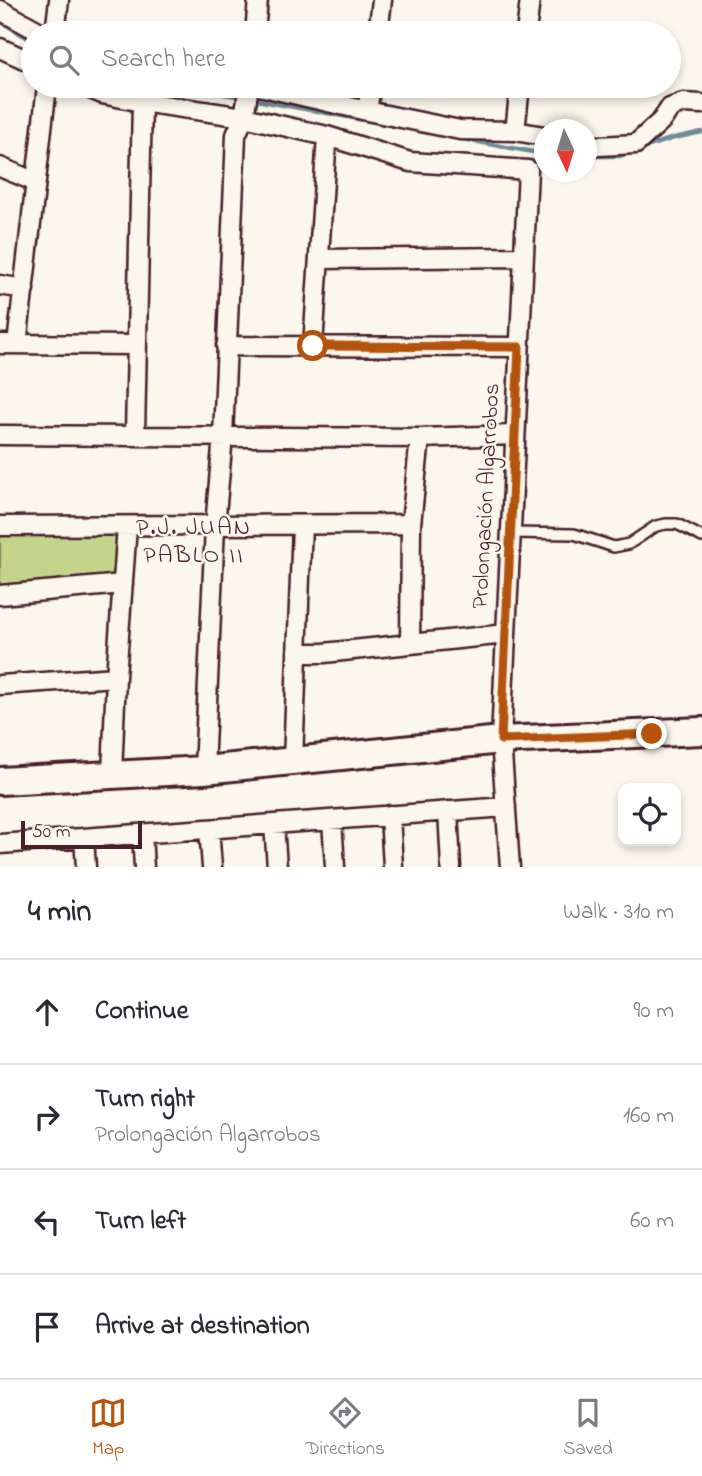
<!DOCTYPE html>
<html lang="en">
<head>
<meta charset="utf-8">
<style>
  :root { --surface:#fff; --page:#f2f2f3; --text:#2b2b33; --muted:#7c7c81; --line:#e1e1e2; --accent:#b45309 }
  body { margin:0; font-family:"Indie Flower",sans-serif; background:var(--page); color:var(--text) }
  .controls { position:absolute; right:21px; bottom:21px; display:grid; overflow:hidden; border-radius:14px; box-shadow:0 4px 10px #0003 }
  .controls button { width:63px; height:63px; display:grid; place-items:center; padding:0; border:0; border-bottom:2px solid var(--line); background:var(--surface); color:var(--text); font:35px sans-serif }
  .compass { position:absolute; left:534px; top:119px; width:63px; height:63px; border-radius:50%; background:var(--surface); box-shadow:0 4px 10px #0003; rotate:176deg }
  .scale { position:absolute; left:21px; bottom:18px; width:121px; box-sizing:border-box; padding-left:7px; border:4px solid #4a1f2b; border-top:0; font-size:19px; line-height:24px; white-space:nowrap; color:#4a1f2b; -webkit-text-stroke:5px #fbf7ec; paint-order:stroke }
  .stop { position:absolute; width:21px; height:21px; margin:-16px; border:5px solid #b45309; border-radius:50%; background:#fff }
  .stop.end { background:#b45309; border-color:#fff; box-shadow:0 2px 7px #0008 }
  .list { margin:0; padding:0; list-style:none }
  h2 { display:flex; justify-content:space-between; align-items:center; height:91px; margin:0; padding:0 28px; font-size:30px }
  h2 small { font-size:23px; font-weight:400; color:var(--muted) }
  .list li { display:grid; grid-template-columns:46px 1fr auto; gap:21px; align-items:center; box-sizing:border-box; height:105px; padding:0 28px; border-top:2px solid var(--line) }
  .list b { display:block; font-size:26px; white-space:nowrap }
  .list p { margin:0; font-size:23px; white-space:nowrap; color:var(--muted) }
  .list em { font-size:23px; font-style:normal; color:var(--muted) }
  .icon { flex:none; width:38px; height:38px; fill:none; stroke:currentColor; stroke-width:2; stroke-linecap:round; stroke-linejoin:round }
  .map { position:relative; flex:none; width:702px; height:867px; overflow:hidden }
  .search { position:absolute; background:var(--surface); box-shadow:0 4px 10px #0003; left:21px; right:21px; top:21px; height:77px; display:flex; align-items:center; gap:18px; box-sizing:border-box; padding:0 24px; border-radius:38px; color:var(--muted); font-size:26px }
  .sheet { height:511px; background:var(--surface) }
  nav { display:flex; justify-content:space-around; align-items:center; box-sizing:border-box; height:98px; border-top:2px solid var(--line); background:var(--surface); font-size:19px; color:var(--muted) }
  nav a { display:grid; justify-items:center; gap:4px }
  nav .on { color:var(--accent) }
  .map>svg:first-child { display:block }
  .park { fill:#c3d58a; stroke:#867a5a; stroke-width:2 }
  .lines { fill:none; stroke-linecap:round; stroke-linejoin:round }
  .stream { stroke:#6d8c96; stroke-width:4.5 }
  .lane-casing { stroke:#4a1f2b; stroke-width:14 }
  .street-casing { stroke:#4a1f2b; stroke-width:23 }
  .secondary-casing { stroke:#4a1f2b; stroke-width:32 }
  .lane { stroke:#fbf7ec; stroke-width:9 }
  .street { stroke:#fbf7ec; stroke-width:18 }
  .secondary { stroke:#fbf7ec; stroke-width:26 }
  .route { stroke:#b45309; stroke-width:9 }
  .labels { text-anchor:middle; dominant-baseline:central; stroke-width:5; stroke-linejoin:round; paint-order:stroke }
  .street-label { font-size:23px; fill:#4a1f2b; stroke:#fbf7ec }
  .neighbourhood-label { font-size:24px; letter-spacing:2px; fill:#4a1f2b; stroke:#fbf7ec }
</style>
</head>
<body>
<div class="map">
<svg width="702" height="867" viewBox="0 0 702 867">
  <rect width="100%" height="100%" fill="#fbf7ec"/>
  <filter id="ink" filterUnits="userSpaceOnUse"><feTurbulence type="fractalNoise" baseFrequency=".0143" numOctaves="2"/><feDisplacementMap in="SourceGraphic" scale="14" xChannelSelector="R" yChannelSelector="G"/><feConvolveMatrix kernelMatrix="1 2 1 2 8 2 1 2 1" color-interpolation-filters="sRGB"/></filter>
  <g filter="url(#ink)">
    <path class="park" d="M122,527L118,584L0,596V529Z"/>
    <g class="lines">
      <path class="stream" d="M0,21L33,41
        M178,86L242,97
        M251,99L418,130
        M457,138L544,154
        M642,148L674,138L702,132
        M586,156H620L631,152"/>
      <defs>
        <path id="lane" d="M510,533L574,534L614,547L629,544L656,526L666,524H677L702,537"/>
        <path id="street" d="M0,10L42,33
          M55,33L59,0
          M255,33L258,0
          M378,33L382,0
          M526,33L530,0
          M0,48L33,63
          M83,86L102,94L142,102L244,117L327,136L410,162L528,170L501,740L510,867
          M259,86L367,111L460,130L515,131L544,136
          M367,111L371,86
          M515,131L520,86
          M586,144L599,146L636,144L662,120L670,108L683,103L702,104
          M0,167L36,182
          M319,259L523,257
          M0,285L24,289
          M0,344L136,345
          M17,344L47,86
          M226,346L519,347
          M313,346L327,136
          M0,435L420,438L514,435
          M135,435L142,102
          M0,526L411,524
          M0,595L123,584
          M410,644L411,524L420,438
          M297,653H324L506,634
          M0,685L116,677
          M293,761L302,525
          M204,770L215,526L223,436L236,135L244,117L249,86
          M112,775L116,677L127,526
          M448,811L451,867
          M390,815L393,867
          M332,820L335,867
          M274,824L277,867
          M209,829L212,867
          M142,834L144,867
          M84,838L86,867
          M0,844L506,807"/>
        <path id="secondary" d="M0,781L204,770L501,740L702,731"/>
      </defs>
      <use href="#lane" class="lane-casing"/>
      <use href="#street" class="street-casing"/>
      <use href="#secondary" class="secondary-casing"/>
      <use href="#lane" class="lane"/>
      <use href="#street" class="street"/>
      <use href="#secondary" class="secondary"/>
    </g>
  </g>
  <g class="lines" filter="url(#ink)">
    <path class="route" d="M313,346L519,347L501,740L652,734"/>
  </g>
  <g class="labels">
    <g class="street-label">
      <text transform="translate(487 496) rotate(-87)">Prolongación Algarrobos</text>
    </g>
    <g class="neighbourhood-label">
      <text x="194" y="528">P.J. JUAN<tspan x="194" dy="28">PABLO II</tspan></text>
    </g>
  </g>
</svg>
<div class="controls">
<button><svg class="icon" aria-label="locate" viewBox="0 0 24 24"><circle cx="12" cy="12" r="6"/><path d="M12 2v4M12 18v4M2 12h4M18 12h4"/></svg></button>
</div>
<svg class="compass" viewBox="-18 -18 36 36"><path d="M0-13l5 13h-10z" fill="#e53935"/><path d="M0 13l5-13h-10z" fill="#7c7c81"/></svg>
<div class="scale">50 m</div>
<div class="stop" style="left:313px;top:346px"></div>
<div class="stop end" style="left:652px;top:734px"></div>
<div class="search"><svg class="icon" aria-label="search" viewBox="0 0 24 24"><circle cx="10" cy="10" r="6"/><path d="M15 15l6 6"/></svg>Search here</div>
</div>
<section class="sheet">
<h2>4 min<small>Walk · 310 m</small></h2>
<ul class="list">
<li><svg class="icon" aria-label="ahead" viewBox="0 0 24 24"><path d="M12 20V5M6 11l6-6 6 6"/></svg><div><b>Continue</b></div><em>90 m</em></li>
<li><svg class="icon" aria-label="right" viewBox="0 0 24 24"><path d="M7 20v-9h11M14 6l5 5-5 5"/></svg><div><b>Turn right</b><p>Prolongación Algarrobos</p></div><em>160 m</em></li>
<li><svg class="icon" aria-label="left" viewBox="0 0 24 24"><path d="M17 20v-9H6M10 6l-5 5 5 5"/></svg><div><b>Turn left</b></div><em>60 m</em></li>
<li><svg class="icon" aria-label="arrive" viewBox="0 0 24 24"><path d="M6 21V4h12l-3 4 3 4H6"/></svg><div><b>Arrive at destination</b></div></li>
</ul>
</section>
<nav>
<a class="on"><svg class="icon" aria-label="map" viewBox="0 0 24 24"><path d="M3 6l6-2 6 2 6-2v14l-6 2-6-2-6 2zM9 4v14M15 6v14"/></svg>Map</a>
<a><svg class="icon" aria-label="directions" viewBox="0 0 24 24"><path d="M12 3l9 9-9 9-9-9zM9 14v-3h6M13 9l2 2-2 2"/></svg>Directions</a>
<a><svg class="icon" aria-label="saved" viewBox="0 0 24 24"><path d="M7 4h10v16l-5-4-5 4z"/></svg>Saved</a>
</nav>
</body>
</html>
